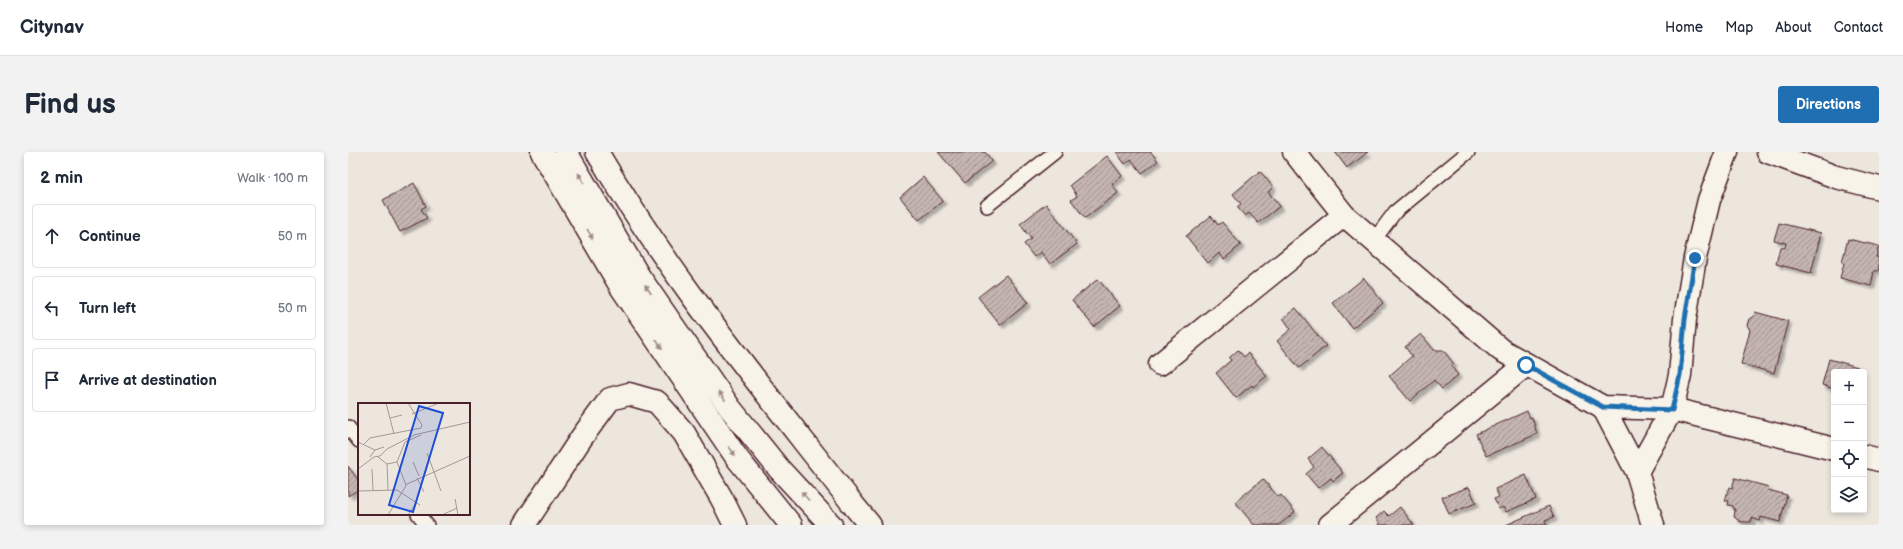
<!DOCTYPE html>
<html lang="en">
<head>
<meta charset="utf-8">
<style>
  :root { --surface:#fff; --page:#f2f2f3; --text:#1f2937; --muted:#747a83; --line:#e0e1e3; --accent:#1f6fb2 }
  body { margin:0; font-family:"Balsamiq Sans",sans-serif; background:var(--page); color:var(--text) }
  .controls { position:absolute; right:12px; bottom:12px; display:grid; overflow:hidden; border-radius:4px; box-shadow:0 2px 6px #0003 }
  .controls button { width:36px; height:36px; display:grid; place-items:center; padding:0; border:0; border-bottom:1px solid var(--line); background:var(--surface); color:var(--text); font:20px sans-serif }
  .stop { position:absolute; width:12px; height:12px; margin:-9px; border:3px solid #1f6fb2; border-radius:50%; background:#fff }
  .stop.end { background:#1f6fb2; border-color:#fff; box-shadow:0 1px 4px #0008 }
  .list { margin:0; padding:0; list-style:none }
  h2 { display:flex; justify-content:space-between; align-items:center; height:52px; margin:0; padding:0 16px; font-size:17px }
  h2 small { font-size:13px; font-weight:400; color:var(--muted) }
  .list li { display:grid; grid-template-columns:26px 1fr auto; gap:12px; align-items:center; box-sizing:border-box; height:64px; margin:0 8px 8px; padding:0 8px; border:1px solid var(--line); border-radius:4px }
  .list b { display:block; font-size:15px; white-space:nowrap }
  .list em { font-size:13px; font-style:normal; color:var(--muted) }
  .icon { flex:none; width:22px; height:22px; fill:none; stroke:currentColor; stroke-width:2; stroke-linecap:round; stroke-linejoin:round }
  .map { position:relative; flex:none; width:1531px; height:373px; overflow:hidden; border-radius:4px }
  header { display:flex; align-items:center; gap:24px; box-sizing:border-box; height:56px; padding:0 20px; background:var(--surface); border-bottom:1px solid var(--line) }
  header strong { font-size:19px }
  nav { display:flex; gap:22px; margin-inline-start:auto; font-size:14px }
  .intro { display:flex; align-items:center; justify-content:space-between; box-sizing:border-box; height:96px; padding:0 24px }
  h1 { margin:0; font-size:28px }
  .button { padding:10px 18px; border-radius:4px; background:var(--accent); color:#fff; font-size:14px; font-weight:700 }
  main { display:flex; gap:24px; padding:0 24px }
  aside { flex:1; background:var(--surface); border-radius:4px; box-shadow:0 2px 6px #0003 }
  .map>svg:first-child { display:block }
  .building { fill:url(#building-hatch); stroke:#4a1f2b; filter:url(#shadow) }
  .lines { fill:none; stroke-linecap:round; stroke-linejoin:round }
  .lane-casing { stroke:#4a1f2b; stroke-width:16 }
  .street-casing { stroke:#4a1f2b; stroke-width:25 }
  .primary-casing { stroke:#4a1f2b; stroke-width:25 }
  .lane { stroke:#f7f3e8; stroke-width:13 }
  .street { stroke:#f7f3e8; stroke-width:22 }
  .primary { stroke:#f7f3e8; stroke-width:22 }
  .oneway { fill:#a0898a }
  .route { stroke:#1f6fb2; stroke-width:5 }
  .inset-road { fill:none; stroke:#ab9696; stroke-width:1 }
  .view { fill:#1d4ed8; fill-opacity:0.15; stroke:#1d4ed8; stroke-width:2 }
  .inset-edge { fill:none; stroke:#4a1f2b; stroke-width:2 }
</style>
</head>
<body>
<header>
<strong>Citynav</strong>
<nav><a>Home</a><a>Map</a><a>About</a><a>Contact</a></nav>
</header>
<div class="intro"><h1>Find us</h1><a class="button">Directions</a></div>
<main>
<aside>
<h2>2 min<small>Walk · 100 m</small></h2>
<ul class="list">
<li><svg class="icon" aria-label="ahead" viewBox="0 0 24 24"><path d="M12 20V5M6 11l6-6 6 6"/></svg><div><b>Continue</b></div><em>50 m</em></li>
<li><svg class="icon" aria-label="left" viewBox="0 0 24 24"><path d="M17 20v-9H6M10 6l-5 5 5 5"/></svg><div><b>Turn left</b></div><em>50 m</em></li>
<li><svg class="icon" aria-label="arrive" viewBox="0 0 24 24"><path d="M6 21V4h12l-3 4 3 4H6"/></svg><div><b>Arrive at destination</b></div></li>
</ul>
</aside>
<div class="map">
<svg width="1531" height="373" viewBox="0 0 1531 373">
  <defs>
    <pattern id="building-hatch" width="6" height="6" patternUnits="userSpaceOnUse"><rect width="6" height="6" fill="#c4b5b0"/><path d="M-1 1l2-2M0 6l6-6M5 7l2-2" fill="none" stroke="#a1938f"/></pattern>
    <filter id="shadow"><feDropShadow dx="3.5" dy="3.5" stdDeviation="1" flood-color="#0004"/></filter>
  </defs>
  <rect width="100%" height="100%" fill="#ece6dd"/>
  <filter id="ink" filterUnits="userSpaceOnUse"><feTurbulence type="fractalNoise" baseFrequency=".025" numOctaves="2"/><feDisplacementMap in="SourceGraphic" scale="8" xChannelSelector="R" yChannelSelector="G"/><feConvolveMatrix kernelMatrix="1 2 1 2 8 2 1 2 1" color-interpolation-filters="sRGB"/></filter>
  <g filter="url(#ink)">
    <path class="building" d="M590,0H637L644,9L617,31Z
      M768,0H803L810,9L794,21L783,7L777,12Z
      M987,0H1020L999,16Z
      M759,4L774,24L764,32L770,41L737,66L723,48L729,44L722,33Z
      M912,19L925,35L920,40L932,54L910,71L901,61L897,64L889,55L893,52L885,42Z
      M575,25L595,49L571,68L552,45Z
      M66,31L78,54L73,57L79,66L52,80L35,48Z
      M698,52L729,92L702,112L693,100L686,105L676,92L683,87L672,72Z
      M863,64L870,73L874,70L893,93L876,107L871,101L860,111L838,84Z
      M1431,71L1473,81L1463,121L1428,112L1432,95L1437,96L1438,91L1426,88Z
      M1500,87L1531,94L1528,105L1531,106V116L1530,119H1526L1523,134L1492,126L1496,111L1494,110Z
      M658,123L680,151L652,173L630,145Z
      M1016,126L1035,151L1004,176L985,151Z
      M750,127L772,154L746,175L724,148Z
      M948,156L978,194L951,216L929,189L943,177L935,166Z
      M1407,160L1440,169L1426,221L1393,212L1402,178L1399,173L1401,167L1406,164Z
      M1073,182L1086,198H1095L1106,212L1103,214L1110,223L1094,237L1086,228L1062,249L1041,224L1064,204L1057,195Z
      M890,198L896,205L900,201L919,224L905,235L904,233L888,246L868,221L883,208L881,206Z
      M1481,207L1510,215L1508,220H1486V237L1474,233Z
      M1179,259L1182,266L1184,265L1189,282L1138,304L1128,282Z
      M974,295L995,321L985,329L983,326L970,336L958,322L966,315L960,307Z
      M0,314L11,329V337L0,344Z
      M1178,323L1188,347L1158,360L1155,355L1151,357L1146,347L1151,345L1147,337Z
      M1387,326L1421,335L1420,338L1439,343L1432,370L1413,365L1412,369L1404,366L1403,370H1393L1386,365L1387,359L1385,354L1380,353L1381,349H1377L1381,335L1384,336Z
      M915,327L930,345L933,343L947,360L931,373H906L887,350Z
      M1121,335L1128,351L1101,362L1094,345Z
      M1201,354L1206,365L1197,368L1199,373H1158Z
      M1052,355L1066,373H1030L1032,371L1028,366L1036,359L1041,364Z"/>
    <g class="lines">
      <defs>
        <path id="lane" d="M639,54L707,0
          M1026,88L1047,60L1120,0
          M0,275L11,289
          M70,362L79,373"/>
        <path id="street" d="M249,0C323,127 418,240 507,355L522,373
          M946,0L996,63L1153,198L1255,255L1324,257L1486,297
          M1420,0L1488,25L1531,36
          M812,212L996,63
          M1255,255L1289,320
          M1516,304L1531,308
          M176,373L234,285L262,247L281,242L309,250L336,281L374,347L387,373
          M982,373L1178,213
          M1305,373L1289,320L1324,257L1332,223L1337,167L1347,106L1361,48L1379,0"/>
        <path id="primary" d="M194,0L273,135L389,306L443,373
          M218,0L290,123L382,256L432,318L483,373"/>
      </defs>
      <use href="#lane" class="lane-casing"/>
      <use href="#street" class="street-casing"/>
      <use href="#primary" class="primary-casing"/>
      <use href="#lane" class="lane"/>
      <use href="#street" class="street"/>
      <use href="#primary" class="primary"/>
    </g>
    <defs><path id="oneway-solid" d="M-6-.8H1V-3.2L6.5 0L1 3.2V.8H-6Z"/></defs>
    <g class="oneway">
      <use href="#oneway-solid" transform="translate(233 26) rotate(-120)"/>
      <use href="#oneway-solid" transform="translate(242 82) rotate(60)"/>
      <use href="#oneway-solid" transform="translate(300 137) rotate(-125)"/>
      <use href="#oneway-solid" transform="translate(311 192) rotate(56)"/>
      <use href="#oneway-solid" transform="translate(374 244) rotate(-125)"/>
      <use href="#oneway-solid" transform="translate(384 299) rotate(55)"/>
      <use href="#oneway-solid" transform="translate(457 344) rotate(-132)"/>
    </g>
  </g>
  <g class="lines" filter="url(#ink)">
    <path class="route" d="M1178,213L1255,255L1324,258L1332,223L1337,167L1347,106"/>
  </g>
  <g transform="translate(10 251)">
    <rect width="112" height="112" fill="#ece6dd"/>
    <path class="inset-road" d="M28,0L36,31M54,11L81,0M32,15L44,12M0,39L17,47M6,41L12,35L63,25L64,22L50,0M69,50L83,88M12,54L17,47L26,44M20,54L29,61L39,59L47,39L63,32M39,59L48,82M55,59L61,73M29,61L30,87M0,66L16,54L22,53L29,46L56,32L112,19M14,66L15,87M59,75L66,89M0,88L39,87L62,102M97,96L100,112M30,112L49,81L112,53M50,112L58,100M84,112L99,105"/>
    <path class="view" d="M61,3L85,10L55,109L31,102Z"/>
    <rect width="112" height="112" class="inset-edge"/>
  </g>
</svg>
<div class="controls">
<button>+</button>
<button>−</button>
<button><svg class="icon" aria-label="locate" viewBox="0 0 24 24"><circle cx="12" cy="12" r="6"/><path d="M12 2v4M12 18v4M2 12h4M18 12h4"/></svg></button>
<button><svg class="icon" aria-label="layers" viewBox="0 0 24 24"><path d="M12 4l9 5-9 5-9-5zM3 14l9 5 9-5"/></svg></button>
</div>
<div class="stop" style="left:1178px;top:213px"></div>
<div class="stop end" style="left:1347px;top:106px"></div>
</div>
</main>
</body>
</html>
